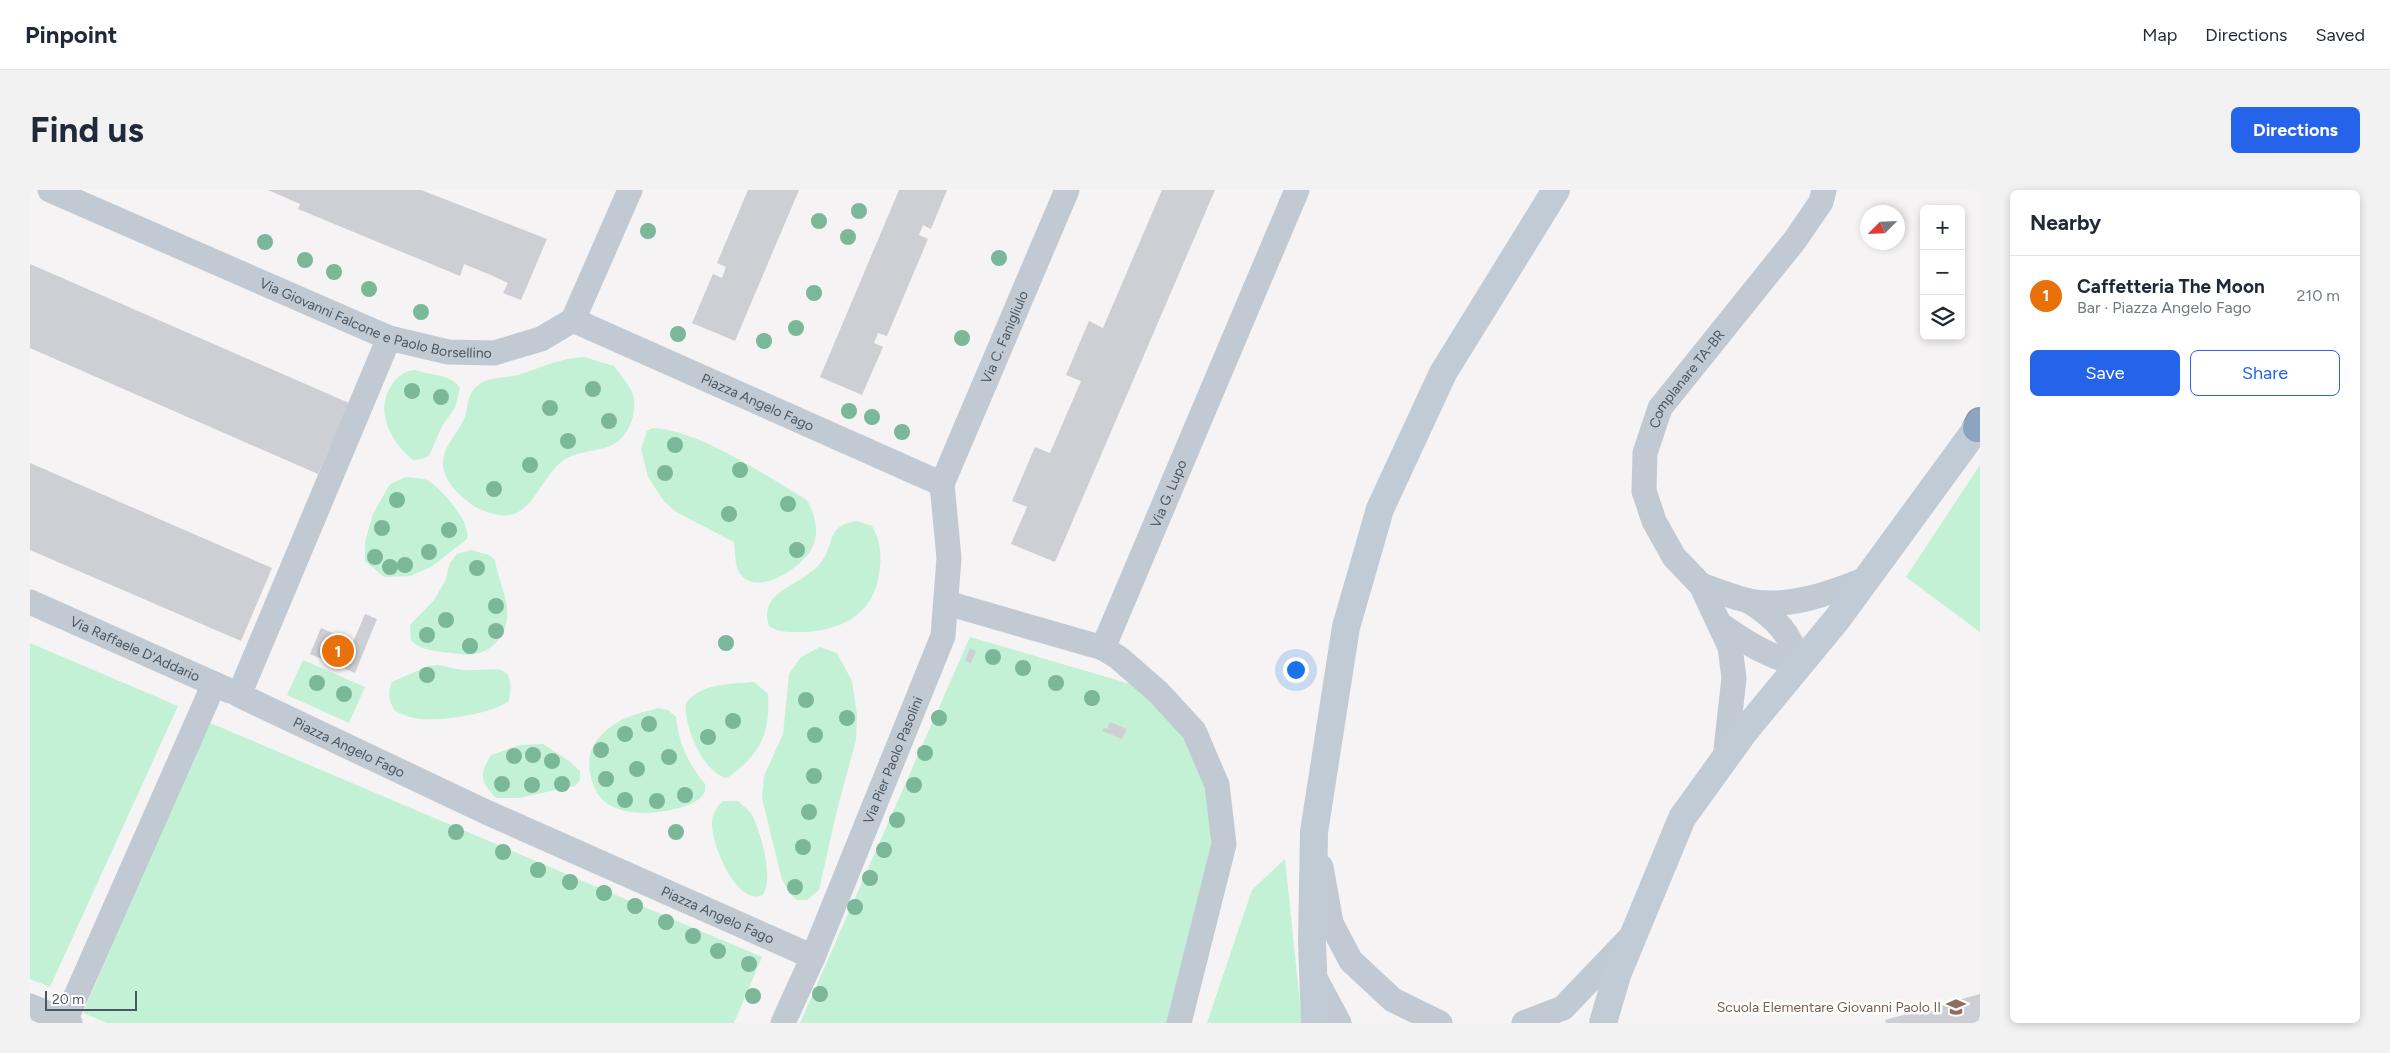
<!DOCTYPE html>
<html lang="en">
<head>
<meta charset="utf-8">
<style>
  :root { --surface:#fff; --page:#f2f2f3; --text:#1f2937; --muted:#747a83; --line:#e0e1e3; --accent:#2563eb }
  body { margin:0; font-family:Figtree,sans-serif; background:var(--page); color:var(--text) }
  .controls { position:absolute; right:15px; top:15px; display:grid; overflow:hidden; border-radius:8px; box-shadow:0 2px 8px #0003 }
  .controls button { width:45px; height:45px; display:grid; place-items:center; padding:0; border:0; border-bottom:1px solid var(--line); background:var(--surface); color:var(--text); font:25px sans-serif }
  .compass { position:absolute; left:1830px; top:15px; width:45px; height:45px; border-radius:50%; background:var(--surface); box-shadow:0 2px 8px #0003; rotate:246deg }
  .scale { position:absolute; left:15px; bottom:12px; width:92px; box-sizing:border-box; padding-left:5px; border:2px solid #4a5661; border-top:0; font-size:14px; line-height:18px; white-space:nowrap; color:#4a5661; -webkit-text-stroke:4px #fff; paint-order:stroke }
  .you { position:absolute; left:1265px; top:479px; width:18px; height:18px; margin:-12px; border:4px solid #fff; border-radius:50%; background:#1a73e8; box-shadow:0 0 0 8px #1a73e833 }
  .badge { display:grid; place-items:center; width:32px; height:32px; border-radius:50%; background:var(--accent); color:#fff; font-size:16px; font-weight:700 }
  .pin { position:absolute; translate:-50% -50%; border:2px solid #fff; box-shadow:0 1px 5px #0006 }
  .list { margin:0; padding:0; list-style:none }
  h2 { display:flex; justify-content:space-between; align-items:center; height:65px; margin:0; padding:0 20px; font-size:21px }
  h2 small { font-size:16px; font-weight:400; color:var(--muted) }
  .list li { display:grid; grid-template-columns:32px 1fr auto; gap:15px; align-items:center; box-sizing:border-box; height:80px; padding:0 20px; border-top:1px solid var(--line) }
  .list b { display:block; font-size:19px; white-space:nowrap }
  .list p { margin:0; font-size:16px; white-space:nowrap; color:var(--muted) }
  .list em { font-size:16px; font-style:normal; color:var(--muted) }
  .actions { display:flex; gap:10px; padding:15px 20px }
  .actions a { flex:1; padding:11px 0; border:1px solid var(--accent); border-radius:8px; text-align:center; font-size:18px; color:var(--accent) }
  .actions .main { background:var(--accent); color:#fff }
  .icon { flex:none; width:28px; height:28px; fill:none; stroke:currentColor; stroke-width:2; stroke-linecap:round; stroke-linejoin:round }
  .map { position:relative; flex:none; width:1950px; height:833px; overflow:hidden; border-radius:8px }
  header { display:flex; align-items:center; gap:30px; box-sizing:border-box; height:70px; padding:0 25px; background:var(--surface); border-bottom:1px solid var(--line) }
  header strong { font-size:24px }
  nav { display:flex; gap:28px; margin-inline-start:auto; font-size:18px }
  .intro { display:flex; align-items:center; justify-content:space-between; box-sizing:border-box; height:120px; padding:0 30px }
  h1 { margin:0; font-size:35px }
  .button { padding:12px 22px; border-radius:8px; background:var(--accent); color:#fff; font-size:18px; font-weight:700 }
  main { display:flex; gap:30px; padding:0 30px }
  aside { flex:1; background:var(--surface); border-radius:8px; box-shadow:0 2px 8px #0003 }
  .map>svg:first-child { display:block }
  .green { fill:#c3f1d5 }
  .building { fill:#cdcfd5 }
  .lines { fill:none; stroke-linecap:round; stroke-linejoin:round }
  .highway-casing { stroke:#7690ad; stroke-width:30 }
  .street { stroke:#c1cad2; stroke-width:25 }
  .secondary { stroke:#c1cbd6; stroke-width:28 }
  .highway { stroke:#8ba5c1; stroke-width:28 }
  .tree { fill:#7bb799 }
  .labels { text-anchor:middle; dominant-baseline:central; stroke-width:5; stroke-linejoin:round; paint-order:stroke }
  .street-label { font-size:14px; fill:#4a5661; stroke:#fff }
  .education-label { font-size:14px; fill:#785e54; stroke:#fff; text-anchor:end }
</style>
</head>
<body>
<header>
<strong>Pinpoint</strong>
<nav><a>Map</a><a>Directions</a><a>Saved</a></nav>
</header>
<div class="intro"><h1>Find us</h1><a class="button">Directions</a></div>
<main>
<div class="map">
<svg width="1950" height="833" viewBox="0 0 1950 833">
  <rect width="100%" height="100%" fill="#f5f3f3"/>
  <path class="green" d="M554,167L584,176C590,185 600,195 603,205C608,223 598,249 580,256C564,262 544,261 530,273C508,292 500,334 464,324C453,321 445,318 437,311C426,302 413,289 413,273C413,253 435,238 437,218C438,211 440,203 445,198C456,186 474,189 488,185C510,178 530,168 554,167Z
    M385,180C401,186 420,183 430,198L425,218L412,236L399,266L392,269L383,270C361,252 343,220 363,193C369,185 375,181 385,180Z
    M623,238C670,240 736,286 777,310C785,325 790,342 782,358C772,378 725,409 709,382C704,373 706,362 704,352L646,322L634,311L618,287L611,259L617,241Z
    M1950,275V442L1876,387Z
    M376,287C383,288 394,288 399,291C413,301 441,332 437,349L401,377L380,386L354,387L335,371V352L343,324L360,294Z
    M827,331L842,336C851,353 852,365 849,384C843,425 811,441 772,442C759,442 749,443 739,436C736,427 736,418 742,410C754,395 779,389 792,371C806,350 796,336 827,331Z
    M441,360L459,365L465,370C467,385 477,407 477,419C480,448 456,469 429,464C411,461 396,463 381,451L380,435L404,410L415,391L420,373L427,364Z
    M940,447L1128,502L1164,541L1194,654L1149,833H770Z
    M0,453L148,516L20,797L0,789Z
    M790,457L807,463L822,491L827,525L826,550L807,620L789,700L777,710H767L762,706L752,690L732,608L734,586L753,544L759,484L771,467Z
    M273,470L335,497L319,533L257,505Z
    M408,475C417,476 426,480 435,480C462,482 487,468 479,511C462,524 412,531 391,529C382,528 373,525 365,521C359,511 357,503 362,492L398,476Z
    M724,492L738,504C740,544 731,564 697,588C673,583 653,535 656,513C671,493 702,494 724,492Z
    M628,518L638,520L646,527C648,552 659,575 675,594C677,607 667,611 657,615C635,624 596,628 575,612C562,602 555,575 562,559C566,548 578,538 588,532C599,525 616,522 628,518Z
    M178,532L732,767L704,833H77L53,823Z
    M513,554L539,571L550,581V590L545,596L488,608H466C450,591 449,585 461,565L490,555Z
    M693,611H708C713,616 719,620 722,625C731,643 744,687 733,705C706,717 680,651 682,631C683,623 687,616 693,611Z
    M1255,669L1272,833H1177L1222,700Z"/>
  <path class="building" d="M238,0H391L517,49L491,110L473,103L478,93L463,86L434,74L430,86L268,19L270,14Z
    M718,0H769L705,151L662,133L683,84L692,88L696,77L687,73Z
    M869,0H917L901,39L893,35L889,45L898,49L857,146L848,143L844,153L853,157L832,205L790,187Z
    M1132,0H1185L1025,372L981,354L997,317L982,311L1005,257L1020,263L1051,191L1036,185L1059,131L1073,138Z
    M0,74L319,213L288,284L0,158Z
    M0,273L242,378L211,451L0,360Z
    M335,424L347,429L325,483L280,464L291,438L323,452Z
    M940,458L946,461L941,473L935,471Z
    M1080,532L1097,539L1092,549L1072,541L1074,538L1077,539Z
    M1950,804V833H1856L1855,830Z"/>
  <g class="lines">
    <defs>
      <path id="highway" d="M1947,238L1950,232"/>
    </defs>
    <use href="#highway" class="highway-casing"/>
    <g class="street">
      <path id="s1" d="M20,0L359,148L418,162L464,163L511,149L543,130L600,0"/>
      <path id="s2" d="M543,130L912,294"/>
      <path id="s3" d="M359,148L209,505L456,622L783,767"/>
      <path d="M1671,395C1687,401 1703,407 1719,411C1758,419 1801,403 1836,389"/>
      <path d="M1719,411C1747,429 1760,443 1770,475"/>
      <path id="s4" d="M0,412L200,501"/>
      <path id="s5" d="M917,413L1073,458L1267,0"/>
      <path d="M1691,435C1718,454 1738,466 1770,475"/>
      <path d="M1073,458L1089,468L1128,502L1164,541L1187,595L1194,654L1149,833"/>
      <path id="s6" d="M1695,568L1704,488L1700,457L1671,395L1644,367L1624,331L1614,301L1615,263L1630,218L1765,50L1791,12L1794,0"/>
      <path d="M1291,677L1301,733L1321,771L1363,810L1410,833"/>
      <path d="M1284,786L1309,833"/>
      <path d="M0,816L40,833"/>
      <path d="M34,833L184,494"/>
      <path id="s7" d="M753,833L783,767L913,446L919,368L912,294L1037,0"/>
      <path d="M1494,833L1533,818L1600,748"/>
    </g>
    <path class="secondary" d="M1285,833L1282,752L1284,642L1316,437L1350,319L1413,183L1526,0
      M1573,833L1587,785L1652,628L1714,542L1808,428L1947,238"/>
    <use href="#highway" class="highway"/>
  </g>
  <g class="tree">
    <circle cx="829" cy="21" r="8"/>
    <circle cx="789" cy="31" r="8"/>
    <circle cx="618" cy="41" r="8"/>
    <circle cx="818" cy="47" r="8"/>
    <circle cx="235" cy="52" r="8"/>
    <circle cx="969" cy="68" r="8"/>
    <circle cx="275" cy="70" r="8"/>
    <circle cx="304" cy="82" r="8"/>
    <circle cx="339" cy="99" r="8"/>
    <circle cx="784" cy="103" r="8"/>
    <circle cx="391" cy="122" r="8"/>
    <circle cx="766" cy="138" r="8"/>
    <circle cx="648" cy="144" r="8"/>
    <circle cx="932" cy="148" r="8"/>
    <circle cx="734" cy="151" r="8"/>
    <circle cx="563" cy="199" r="8"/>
    <circle cx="382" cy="201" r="8"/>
    <circle cx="411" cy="207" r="8"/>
    <circle cx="520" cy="218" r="8"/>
    <circle cx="819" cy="221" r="8"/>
    <circle cx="842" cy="227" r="8"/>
    <circle cx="579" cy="231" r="8"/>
    <circle cx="872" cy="242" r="8"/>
    <circle cx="538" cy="251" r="8"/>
    <circle cx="645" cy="255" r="8"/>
    <circle cx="500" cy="275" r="8"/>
    <circle cx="710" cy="280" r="8"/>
    <circle cx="635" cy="283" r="8"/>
    <circle cx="464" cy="299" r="8"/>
    <circle cx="367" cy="310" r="8"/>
    <circle cx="758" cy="314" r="8"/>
    <circle cx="699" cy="324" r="8"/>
    <circle cx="352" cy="338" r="8"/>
    <circle cx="419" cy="340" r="8"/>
    <circle cx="767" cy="360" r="8"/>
    <circle cx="399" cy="362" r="8"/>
    <circle cx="345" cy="367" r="8"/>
    <circle cx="375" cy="375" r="8"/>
    <circle cx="360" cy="377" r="8"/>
    <circle cx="447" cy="378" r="8"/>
    <circle cx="466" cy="416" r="8"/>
    <circle cx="416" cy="430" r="8"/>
    <circle cx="466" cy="441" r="8"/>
    <circle cx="397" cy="445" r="8"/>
    <circle cx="696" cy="453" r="8"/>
    <circle cx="440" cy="456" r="8"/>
    <circle cx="963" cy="467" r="8"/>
    <circle cx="993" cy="478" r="8"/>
    <circle cx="397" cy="485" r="8"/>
    <circle cx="287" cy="493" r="8"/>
    <circle cx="1026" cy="493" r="8"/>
    <circle cx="314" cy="504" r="8"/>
    <circle cx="1062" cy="508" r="8"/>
    <circle cx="776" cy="510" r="8"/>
    <circle cx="817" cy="528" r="8"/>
    <circle cx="909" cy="528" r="8"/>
    <circle cx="703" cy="531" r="8"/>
    <circle cx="619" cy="534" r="8"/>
    <circle cx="595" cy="544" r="8"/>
    <circle cx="785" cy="545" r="8"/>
    <circle cx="678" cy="547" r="8"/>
    <circle cx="571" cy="560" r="8"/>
    <circle cx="895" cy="563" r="8"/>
    <circle cx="503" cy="565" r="8"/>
    <circle cx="484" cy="566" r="8"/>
    <circle cx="639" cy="567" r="8"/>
    <circle cx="522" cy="571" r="8"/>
    <circle cx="607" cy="579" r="8"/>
    <circle cx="784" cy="586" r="8"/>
    <circle cx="576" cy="589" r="8"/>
    <circle cx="472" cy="594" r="8"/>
    <circle cx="532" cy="594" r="8"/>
    <circle cx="502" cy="595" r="8"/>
    <circle cx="884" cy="595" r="8"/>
    <circle cx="655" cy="605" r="8"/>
    <circle cx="595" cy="610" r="8"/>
    <circle cx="627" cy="611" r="8"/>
    <circle cx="779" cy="622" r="8"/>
    <circle cx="867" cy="630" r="8"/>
    <circle cx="426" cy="642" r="8"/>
    <circle cx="646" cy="642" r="8"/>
    <circle cx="773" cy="657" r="8"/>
    <circle cx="854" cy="660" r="8"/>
    <circle cx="473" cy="662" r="8"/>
    <circle cx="508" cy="680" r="8"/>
    <circle cx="840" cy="688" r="8"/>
    <circle cx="540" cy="692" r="8"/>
    <circle cx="765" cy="697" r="8"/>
    <circle cx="574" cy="703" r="8"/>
    <circle cx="605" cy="716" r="8"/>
    <circle cx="825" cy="717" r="8"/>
    <circle cx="636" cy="732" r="8"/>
    <circle cx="663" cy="746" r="8"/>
    <circle cx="688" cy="761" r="8"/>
    <circle cx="719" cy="774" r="8"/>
    <circle cx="790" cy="804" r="8"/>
    <circle cx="723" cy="806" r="8"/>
  </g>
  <defs>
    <symbol id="school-bare" viewBox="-9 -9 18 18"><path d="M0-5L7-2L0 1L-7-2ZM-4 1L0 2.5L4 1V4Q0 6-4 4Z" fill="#8d6e63" stroke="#fff" stroke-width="2.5" paint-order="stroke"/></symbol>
  </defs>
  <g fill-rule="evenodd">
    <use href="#school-bare" x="1912" y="803" width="28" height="28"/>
  </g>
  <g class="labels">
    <g class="street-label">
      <text stroke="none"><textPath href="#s1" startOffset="352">Via Giovanni Falcone e Paolo Borsellino</textPath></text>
      <text stroke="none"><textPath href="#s7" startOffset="731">Via C. Fanigliulo</textPath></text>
      <text stroke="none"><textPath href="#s6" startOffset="416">Complanare TA-BR</textPath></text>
      <text stroke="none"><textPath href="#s2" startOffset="202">Piazza Angelo Fago</textPath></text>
      <text stroke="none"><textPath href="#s5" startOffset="330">Via G. Lupo</textPath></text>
      <text stroke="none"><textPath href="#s4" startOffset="115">Via Raffaele D'Addario</textPath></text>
      <text stroke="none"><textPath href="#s3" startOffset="509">Piazza Angelo Fago</textPath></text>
      <text stroke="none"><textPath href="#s7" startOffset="285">Via Pier Paolo Pasolini</textPath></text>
      <text stroke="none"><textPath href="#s3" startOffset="914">Piazza Angelo Fago</textPath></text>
    </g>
    <g class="education-label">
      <text x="1911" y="817">Scuola Elementare Giovanni Paolo II</text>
    </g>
  </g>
</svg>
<div class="controls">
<button>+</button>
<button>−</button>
<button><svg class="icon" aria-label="layers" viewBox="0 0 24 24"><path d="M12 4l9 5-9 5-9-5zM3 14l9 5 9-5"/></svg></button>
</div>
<svg class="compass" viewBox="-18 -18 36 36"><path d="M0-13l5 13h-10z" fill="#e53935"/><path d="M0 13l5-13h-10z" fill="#747a83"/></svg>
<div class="scale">20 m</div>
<div class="you"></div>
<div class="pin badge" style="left:308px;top:461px;background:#e8710a">1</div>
</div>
<aside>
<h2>Nearby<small></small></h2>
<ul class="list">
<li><span class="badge" style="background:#e8710a">1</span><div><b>Caffetteria The Moon</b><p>Bar · Piazza Angelo Fago</p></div><em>210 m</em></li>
</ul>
<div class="actions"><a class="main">Save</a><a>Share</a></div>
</aside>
</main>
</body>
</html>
